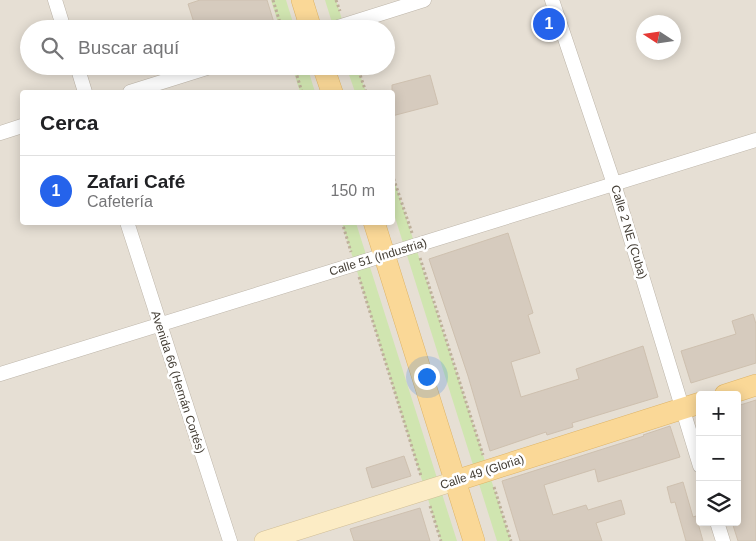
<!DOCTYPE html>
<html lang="es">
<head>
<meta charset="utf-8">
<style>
  :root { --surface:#fff; --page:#f2f2f2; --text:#202124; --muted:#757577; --line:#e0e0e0; --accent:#2563eb }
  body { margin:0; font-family:Helvetica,sans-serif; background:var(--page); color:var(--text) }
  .controls { position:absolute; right:15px; bottom:15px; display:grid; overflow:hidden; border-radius:5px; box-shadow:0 2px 12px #0003 }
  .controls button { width:45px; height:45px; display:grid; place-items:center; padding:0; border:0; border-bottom:1px solid var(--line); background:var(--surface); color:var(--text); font:25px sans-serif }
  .compass { position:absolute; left:636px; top:15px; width:45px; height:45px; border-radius:50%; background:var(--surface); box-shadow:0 2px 12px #0003; rotate:282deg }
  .you { position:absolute; left:426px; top:376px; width:18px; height:18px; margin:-12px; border:4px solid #fff; border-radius:50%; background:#1a73e8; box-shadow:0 0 0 8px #1a73e833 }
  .badge { display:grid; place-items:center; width:32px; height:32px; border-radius:50%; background:var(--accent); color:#fff; font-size:16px; font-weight:700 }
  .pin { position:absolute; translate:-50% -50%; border:2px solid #fff; box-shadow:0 1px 5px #0006 }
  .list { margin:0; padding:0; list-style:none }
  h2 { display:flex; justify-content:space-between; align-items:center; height:65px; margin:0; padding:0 20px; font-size:21px }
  h2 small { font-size:16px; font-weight:400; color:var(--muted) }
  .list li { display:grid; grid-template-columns:32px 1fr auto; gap:15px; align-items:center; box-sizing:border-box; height:70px; padding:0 20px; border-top:1px solid var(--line) }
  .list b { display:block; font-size:19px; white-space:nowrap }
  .list p { margin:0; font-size:16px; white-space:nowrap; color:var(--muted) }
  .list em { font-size:16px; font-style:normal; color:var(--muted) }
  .icon { flex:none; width:28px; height:28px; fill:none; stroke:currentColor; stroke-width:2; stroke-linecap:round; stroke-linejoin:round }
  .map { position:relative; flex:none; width:756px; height:541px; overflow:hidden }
  .search { position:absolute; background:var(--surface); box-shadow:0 2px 12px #0003; left:20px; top:20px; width:375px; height:55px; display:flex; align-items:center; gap:12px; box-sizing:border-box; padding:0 18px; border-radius:28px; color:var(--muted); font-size:19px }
  .panel { position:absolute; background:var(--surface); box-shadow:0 2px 12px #0003; left:20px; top:90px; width:375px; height:135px; border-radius:5px }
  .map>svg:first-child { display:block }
  .residential { fill:#e6dfd4; fill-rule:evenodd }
  .green { fill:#d0e5b0 }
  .building { fill:#d6cbbe; stroke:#cec0af }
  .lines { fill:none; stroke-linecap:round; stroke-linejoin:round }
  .street-casing { stroke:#bdb5a9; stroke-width:15 }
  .secondary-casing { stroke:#d0be97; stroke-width:20 }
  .primary-casing { stroke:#deb467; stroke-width:22 }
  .path { stroke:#beb09a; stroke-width:3; stroke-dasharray:2.5 2.5; stroke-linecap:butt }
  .street { stroke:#fff; stroke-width:14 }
  .secondary { stroke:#fcecc5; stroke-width:19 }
  .primary { stroke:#fad897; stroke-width:21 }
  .labels { text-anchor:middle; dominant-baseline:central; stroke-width:5; stroke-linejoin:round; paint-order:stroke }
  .street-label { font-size:12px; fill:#443e35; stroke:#fff }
</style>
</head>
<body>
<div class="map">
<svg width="756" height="541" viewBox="0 0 756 541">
  <rect width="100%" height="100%" fill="#f2eee5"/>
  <path class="residential" d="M0,0H756V541H0ZM644,22H674V52H644ZM29,29H386V66H29ZM22,92H392V222H22ZM700,395H737V522H700Z"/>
  <path class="green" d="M271,0H286L295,29H280Z
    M325,0H336L345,29H334Z
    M292,66H307L315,92H300Z
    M346,66H357L366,92H355Z
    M392,174L511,541H497L393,211Z
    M342,223H356L457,541H441Z"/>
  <path class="building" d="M200,0H267L275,26L266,29H196L188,4Z
    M430,75L438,104L392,116V85Z
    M508,233L533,313L528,315L540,353L511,362L521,397L579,379L576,369L643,346L658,397L572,423L573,427L547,435L546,432L490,451L468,376L429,259Z
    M753,314L756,324V363L691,383L681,351L736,334L732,321Z
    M756,400V541H738L732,522H737V406Z
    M670,426L680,457L598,482L595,469L544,485L553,515L586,505L588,510L621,500L625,514L596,523L602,541H520L502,481L644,436L643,435Z
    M404,456L411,476L372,488L366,468Z
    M683,482L693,517L696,516L703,541H686L675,502L671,503L667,487Z
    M420,508L430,541H354L350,529Z"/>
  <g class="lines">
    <defs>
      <path id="street" d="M55,0L64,29
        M552,0L614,184L700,466
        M332,29L424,0
        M77,66L85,92
        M130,92L213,66
        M0,133L22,126
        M127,222L230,541
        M0,374L756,140
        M717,522L723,541"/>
      <path id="secondary" d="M264,541L455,481"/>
      <path id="primary" d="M302,0L311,29
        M323,66L332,92
        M374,222L474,541
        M725,395L756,385
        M455,481L700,403"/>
    </defs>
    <use href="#street" class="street-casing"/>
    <use href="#secondary" class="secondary-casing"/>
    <use href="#primary" class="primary-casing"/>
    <path class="path" d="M273,0L282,29
      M336,0L340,11
      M294,66L302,92
      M357,66L366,92
      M392,174L412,233
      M342,222L351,252
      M420,258L483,455
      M359,277L421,476
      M494,487L511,541
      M430,506L441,541"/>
    <use href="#street" class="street"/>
    <use href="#secondary" class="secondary"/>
    <use href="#primary" class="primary"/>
  </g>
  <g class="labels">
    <g class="street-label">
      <text transform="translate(629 232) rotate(73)">Calle 2 NE (Cuba)</text>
      <text transform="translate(378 257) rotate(-17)">Calle 51 (Industria)</text>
      <text transform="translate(178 382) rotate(72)">Avenida 66 (Hernán Cortés)</text>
      <text transform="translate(482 472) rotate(-18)">Calle 49 (Gloria)</text>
    </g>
  </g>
</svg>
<div class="controls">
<button>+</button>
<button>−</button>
<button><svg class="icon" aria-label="layers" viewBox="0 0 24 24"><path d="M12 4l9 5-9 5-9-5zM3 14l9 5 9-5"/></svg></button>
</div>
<svg class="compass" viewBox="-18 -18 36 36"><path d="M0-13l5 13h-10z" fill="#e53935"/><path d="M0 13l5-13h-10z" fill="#757577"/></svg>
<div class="you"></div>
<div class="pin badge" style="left:549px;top:24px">1</div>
<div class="search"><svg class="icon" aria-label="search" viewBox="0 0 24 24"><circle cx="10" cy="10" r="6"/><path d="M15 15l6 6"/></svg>Buscar aquí</div>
<section class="panel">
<h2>Cerca<small></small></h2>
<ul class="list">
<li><span class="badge">1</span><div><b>Zafari Café</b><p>Cafetería</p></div><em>150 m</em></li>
</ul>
</section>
</div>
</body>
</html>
